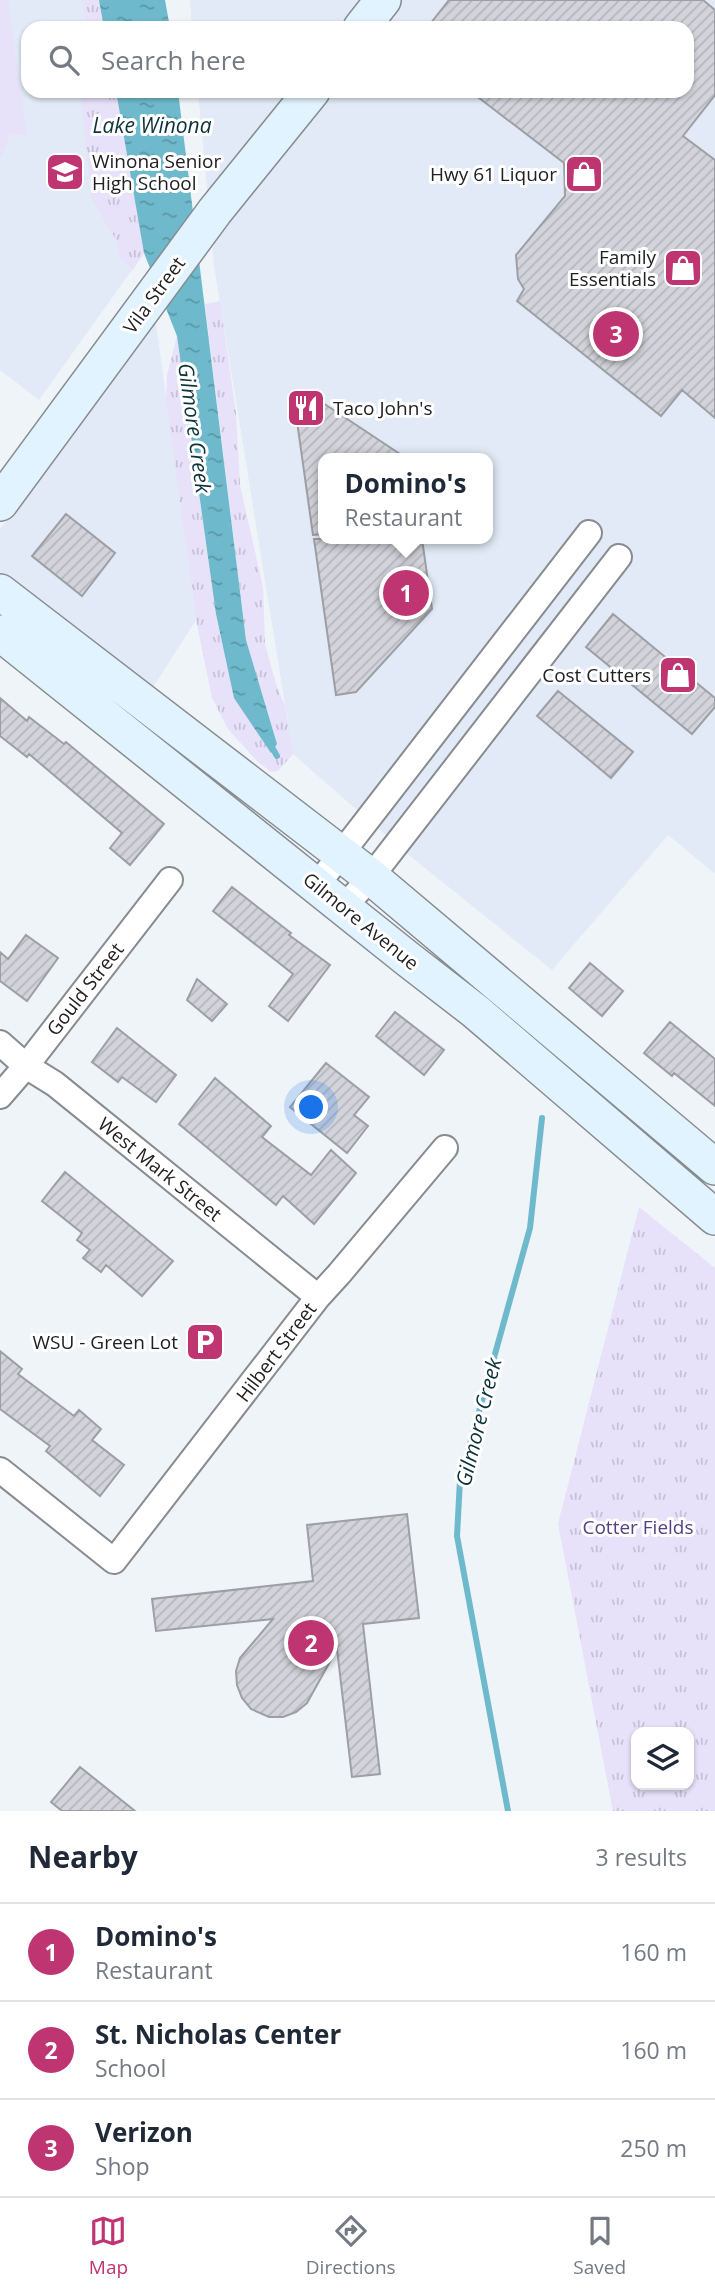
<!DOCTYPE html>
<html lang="en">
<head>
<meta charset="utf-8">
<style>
  :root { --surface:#fff; --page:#f6f6f7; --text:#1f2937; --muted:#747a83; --line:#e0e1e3; --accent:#be3572 }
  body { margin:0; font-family:"Open Sans",sans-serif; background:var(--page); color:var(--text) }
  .controls { position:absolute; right:21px; bottom:21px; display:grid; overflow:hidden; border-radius:14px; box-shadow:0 2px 5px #0004 }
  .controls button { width:63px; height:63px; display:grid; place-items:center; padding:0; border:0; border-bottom:2px solid var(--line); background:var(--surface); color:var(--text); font:35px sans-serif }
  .you { position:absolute; left:312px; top:1108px; width:24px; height:24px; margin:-18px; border:5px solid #fff; border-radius:50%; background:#1a73e8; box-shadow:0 0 0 10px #1a73e833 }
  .badge { display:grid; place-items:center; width:46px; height:46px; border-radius:50%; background:var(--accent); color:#fff; font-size:23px; font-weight:700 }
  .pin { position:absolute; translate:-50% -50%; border:4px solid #fff; box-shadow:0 2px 7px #0006 }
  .popup { position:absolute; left:318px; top:453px; width:175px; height:91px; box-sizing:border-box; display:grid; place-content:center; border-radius:14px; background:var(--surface); filter:drop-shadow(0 2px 5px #0005); font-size:23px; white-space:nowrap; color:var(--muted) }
  .popup b { font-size:26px; color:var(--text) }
  .popup::after { content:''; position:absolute; left:50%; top:100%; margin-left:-14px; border:14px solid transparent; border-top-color:var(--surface) }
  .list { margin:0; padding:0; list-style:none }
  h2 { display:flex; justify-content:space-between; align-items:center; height:91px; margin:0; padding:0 28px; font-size:30px }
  h2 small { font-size:23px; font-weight:400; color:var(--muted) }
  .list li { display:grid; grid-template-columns:46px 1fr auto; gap:21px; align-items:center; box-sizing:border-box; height:98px; padding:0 28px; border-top:2px solid var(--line) }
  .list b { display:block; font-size:26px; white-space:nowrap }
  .list p { margin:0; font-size:23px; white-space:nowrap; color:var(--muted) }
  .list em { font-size:23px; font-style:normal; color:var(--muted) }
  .icon { flex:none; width:38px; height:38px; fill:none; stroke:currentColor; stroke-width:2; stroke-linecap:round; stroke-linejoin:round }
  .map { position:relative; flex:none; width:715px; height:1811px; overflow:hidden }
  .search { position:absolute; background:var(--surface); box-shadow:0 2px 5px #0004; left:21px; right:21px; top:21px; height:77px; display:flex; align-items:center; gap:18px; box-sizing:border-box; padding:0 24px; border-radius:21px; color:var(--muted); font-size:26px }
  .sheet { height:385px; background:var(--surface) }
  nav { display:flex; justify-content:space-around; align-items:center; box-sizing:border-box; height:98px; border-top:2px solid var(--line); background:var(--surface); font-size:19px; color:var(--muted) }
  nav a { display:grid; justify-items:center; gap:4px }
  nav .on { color:var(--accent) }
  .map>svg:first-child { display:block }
  .built { fill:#e1eaf6; fill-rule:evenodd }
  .grass { fill:url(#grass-tufts); fill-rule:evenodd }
  .pitch { fill:#e7e1fa }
  .water { fill:url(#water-ripples) }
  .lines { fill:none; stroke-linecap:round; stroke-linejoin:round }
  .stream { stroke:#6ebacc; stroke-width:6 }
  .building { fill:url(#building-hatch); stroke:#9d9fa5; stroke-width:2 }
  .street-casing { stroke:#888b90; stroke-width:28 }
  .secondary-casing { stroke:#888b90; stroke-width:38 }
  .street { stroke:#fff; stroke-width:24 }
  .secondary { stroke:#e0f3fe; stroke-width:35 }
  .labels { text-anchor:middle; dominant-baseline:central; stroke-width:6; stroke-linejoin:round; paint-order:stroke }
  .poi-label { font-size:19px; fill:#202123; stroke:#fff; text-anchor:end }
  .street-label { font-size:19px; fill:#202123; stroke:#fff }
  .park-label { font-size:19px; fill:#564084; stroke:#fff }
  .water-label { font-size:21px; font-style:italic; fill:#0d323a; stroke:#fff }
</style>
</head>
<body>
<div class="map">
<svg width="715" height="1811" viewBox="0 0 715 1811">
  <defs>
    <pattern id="grass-tufts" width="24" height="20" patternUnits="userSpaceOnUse" patternTransform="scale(1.75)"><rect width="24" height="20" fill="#e7e1fa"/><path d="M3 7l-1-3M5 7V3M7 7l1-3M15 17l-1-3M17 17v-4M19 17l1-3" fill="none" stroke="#c6c1d6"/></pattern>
    <pattern id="water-ripples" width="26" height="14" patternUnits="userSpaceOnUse" patternTransform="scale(1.75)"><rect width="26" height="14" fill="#6ebacc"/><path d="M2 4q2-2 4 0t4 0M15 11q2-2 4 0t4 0" fill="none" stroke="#5a97a5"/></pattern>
    <pattern id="building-hatch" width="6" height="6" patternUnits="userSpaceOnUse" patternTransform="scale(1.75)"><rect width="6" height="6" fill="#d3d4db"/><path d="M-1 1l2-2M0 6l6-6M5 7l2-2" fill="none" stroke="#b5b6bc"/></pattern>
  </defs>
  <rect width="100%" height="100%" fill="#eff4f9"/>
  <path class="built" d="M0,0H99L104,28H28V91H116L144,253L39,400L0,370Z
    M190,0H715V874L668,835L552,970L405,852L293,754L214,265L198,91H687V28H192ZM324,458H488V539H324Z
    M156,323L196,620L148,695L0,583V529Z"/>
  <path class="grass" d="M82,0H99L104,28H88Z
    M80,91H116L144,253L133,270L120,258L118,243L92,200Z
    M220,301L236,413L240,485L263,587L265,644L276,684L285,706L293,754L278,771L271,772L257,761L228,729L212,698L196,620L166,400L167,375L177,336L216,614L234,697L271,752L277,744L246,640L205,304Z
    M639,1207L715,1268V1811H613L558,1524ZM689,1732V1785H636V1732Z"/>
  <path class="pitch" d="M0,0H8L27,135H10L0,159Z"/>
  <path class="water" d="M99,0H165L170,28H104Z
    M116,91H178L246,640L277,744L271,753L234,698L216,614L177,336L144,253Z"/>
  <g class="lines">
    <path class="stream" d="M269,742L277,756
      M508,1811L457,1536L460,1480L530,1228L542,1118"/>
  </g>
  <path class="building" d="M449,0H703L715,10V95L683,136L715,160V418L682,390L661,416L517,301L524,289L518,279L516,255L565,196L564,163L470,91H687V28H427Z
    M314,397L406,458H324V534L313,535L294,400Z
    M66,514L115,553L82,596L32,556Z
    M314,539H422L432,609L356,692L336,695Z
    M613,614L715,698V707L692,734L586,647Z
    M558,691L633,752L611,778L537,716Z
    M0,698L27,721L29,717L64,744L66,742L164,824L130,865L110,848L122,833L29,754L27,757L0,736Z
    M232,887L291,933L289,935L330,965L288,1021L269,1006L293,974L213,911Z
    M26,935L58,958L27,1001L0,981V952L8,959Z
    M590,963L623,991L602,1016L569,988Z
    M197,979L227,1004L212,1021L187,1000Z
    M395,1012L444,1050L424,1075L376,1036Z
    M670,1022L715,1059V1106L674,1073L672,1076L644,1053Z
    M117,1028L176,1075L156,1102L122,1077L118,1082L92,1062Z
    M326,1063L369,1097L354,1115L368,1126L347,1153L290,1107Z
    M215,1078L271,1126L262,1137L311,1175L331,1150L356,1173L314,1224L283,1196L276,1205L179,1124Z
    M65,1172L173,1261L142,1296L106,1265L101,1272L83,1258L90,1250L77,1240L82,1233L42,1201Z
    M0,1351L22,1369L18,1374L74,1416L79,1410L101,1429L92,1440L124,1465L100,1496L46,1451L50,1446L0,1409Z
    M407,1514L419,1618L363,1624L380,1774L352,1777L337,1649L307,1703L296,1712L283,1717H269L251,1709L242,1698L237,1685L236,1671L240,1658L273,1619L156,1631L152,1599L313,1581L307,1525Z
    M80,1767L135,1811H62L51,1802Z"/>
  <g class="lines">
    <defs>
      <path id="street" d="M317,885L589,533
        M344,907L371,877L619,557
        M0,1043L26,1066L55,1084L318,1297
        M0,1096L26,1066L170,880
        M0,1470L114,1561L318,1297L339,1274L445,1148"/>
      <path id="secondary" d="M361,28L383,0
        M0,503L215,211L312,91
        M0,592L371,877L715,1167
        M0,633L409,960L475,1011L715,1217"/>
    </defs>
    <use href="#street" class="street-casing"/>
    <use href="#secondary" class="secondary-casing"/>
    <use href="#street" class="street"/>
    <use href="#secondary" class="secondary"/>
  </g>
  <defs>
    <symbol id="school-square" viewBox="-11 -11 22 22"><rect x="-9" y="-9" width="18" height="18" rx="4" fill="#be3572" stroke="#fff"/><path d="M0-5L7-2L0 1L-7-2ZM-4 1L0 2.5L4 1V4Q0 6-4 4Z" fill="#fff"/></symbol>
    <symbol id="shop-square" viewBox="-11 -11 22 22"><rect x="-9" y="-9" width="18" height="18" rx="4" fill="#be3572" stroke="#fff"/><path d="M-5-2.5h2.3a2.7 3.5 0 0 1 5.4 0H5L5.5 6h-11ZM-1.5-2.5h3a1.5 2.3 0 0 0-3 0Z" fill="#fff"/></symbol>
    <symbol id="restaurant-square" viewBox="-11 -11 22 22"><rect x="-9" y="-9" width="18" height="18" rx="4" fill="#be3572" stroke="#fff"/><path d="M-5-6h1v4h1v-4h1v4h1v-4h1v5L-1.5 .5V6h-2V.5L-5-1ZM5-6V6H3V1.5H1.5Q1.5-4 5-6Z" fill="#fff"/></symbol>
    <symbol id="parking-square" viewBox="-11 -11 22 22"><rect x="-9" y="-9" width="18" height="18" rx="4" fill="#be3572" stroke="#fff"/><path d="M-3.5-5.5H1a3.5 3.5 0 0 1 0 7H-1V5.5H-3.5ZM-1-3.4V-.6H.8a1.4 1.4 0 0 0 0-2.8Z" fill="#fff"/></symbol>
  </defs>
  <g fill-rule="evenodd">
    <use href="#school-square" x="43" y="150" width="44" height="44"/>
    <use href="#shop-square" x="562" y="152" width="44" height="44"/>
    <use href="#shop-square" x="661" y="246" width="44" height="44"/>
    <use href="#restaurant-square" x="284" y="386" width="44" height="44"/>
    <use href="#shop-square" x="656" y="653" width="44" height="44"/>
    <use href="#parking-square" x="183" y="1320" width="44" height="44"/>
  </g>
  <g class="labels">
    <g class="poi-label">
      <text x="92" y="161" text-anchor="start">Winona Senior<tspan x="92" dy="22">High School</tspan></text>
      <text x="557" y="174">Hwy 61 Liquor</text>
      <text x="656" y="257">Family<tspan x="656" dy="22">Essentials</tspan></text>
      <text x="333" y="408" text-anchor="start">Taco John's</text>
      <text x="651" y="675">Cost Cutters</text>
      <text x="178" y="1342">WSU - Green Lot</text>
    </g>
    <g class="street-label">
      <text transform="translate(154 295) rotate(-54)">Vila Street</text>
      <text transform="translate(361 921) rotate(39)">Gilmore Avenue</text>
      <text transform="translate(85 989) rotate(-52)">Gould Street</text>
      <text transform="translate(160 1169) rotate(39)">West Mark Street</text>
      <text transform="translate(276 1352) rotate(-53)">Hilbert Street</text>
    </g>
    <g class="park-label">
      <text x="638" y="1527">Cotter Fields</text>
    </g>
    <g class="water-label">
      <text x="152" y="125">Lake Winona</text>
      <text transform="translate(195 428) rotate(82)">Gilmore Creek</text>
      <text transform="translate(478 1422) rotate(-76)">Gilmore Creek</text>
    </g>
  </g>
</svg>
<div class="controls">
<button><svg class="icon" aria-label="layers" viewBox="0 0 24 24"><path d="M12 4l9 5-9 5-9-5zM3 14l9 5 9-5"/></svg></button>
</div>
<div class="you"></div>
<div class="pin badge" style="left:406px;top:593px">1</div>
<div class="popup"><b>Domino's</b>Restaurant</div>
<div class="pin badge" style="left:311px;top:1643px">2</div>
<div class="pin badge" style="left:616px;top:334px">3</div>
<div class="search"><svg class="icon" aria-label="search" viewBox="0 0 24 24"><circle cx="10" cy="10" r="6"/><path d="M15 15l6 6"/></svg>Search here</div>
</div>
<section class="sheet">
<h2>Nearby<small>3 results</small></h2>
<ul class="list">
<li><span class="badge">1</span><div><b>Domino's</b><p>Restaurant</p></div><em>160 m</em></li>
<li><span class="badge">2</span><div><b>St. Nicholas Center</b><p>School</p></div><em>160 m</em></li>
<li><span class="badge">3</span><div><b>Verizon</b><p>Shop</p></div><em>250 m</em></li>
</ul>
</section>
<nav>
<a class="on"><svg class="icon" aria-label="map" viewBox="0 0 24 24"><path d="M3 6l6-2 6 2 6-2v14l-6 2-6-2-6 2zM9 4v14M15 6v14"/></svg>Map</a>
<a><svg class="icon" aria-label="directions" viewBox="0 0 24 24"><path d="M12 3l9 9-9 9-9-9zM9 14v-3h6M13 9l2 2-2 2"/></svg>Directions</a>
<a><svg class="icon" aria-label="saved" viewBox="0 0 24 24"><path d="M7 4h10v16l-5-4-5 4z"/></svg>Saved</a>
</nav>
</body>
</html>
